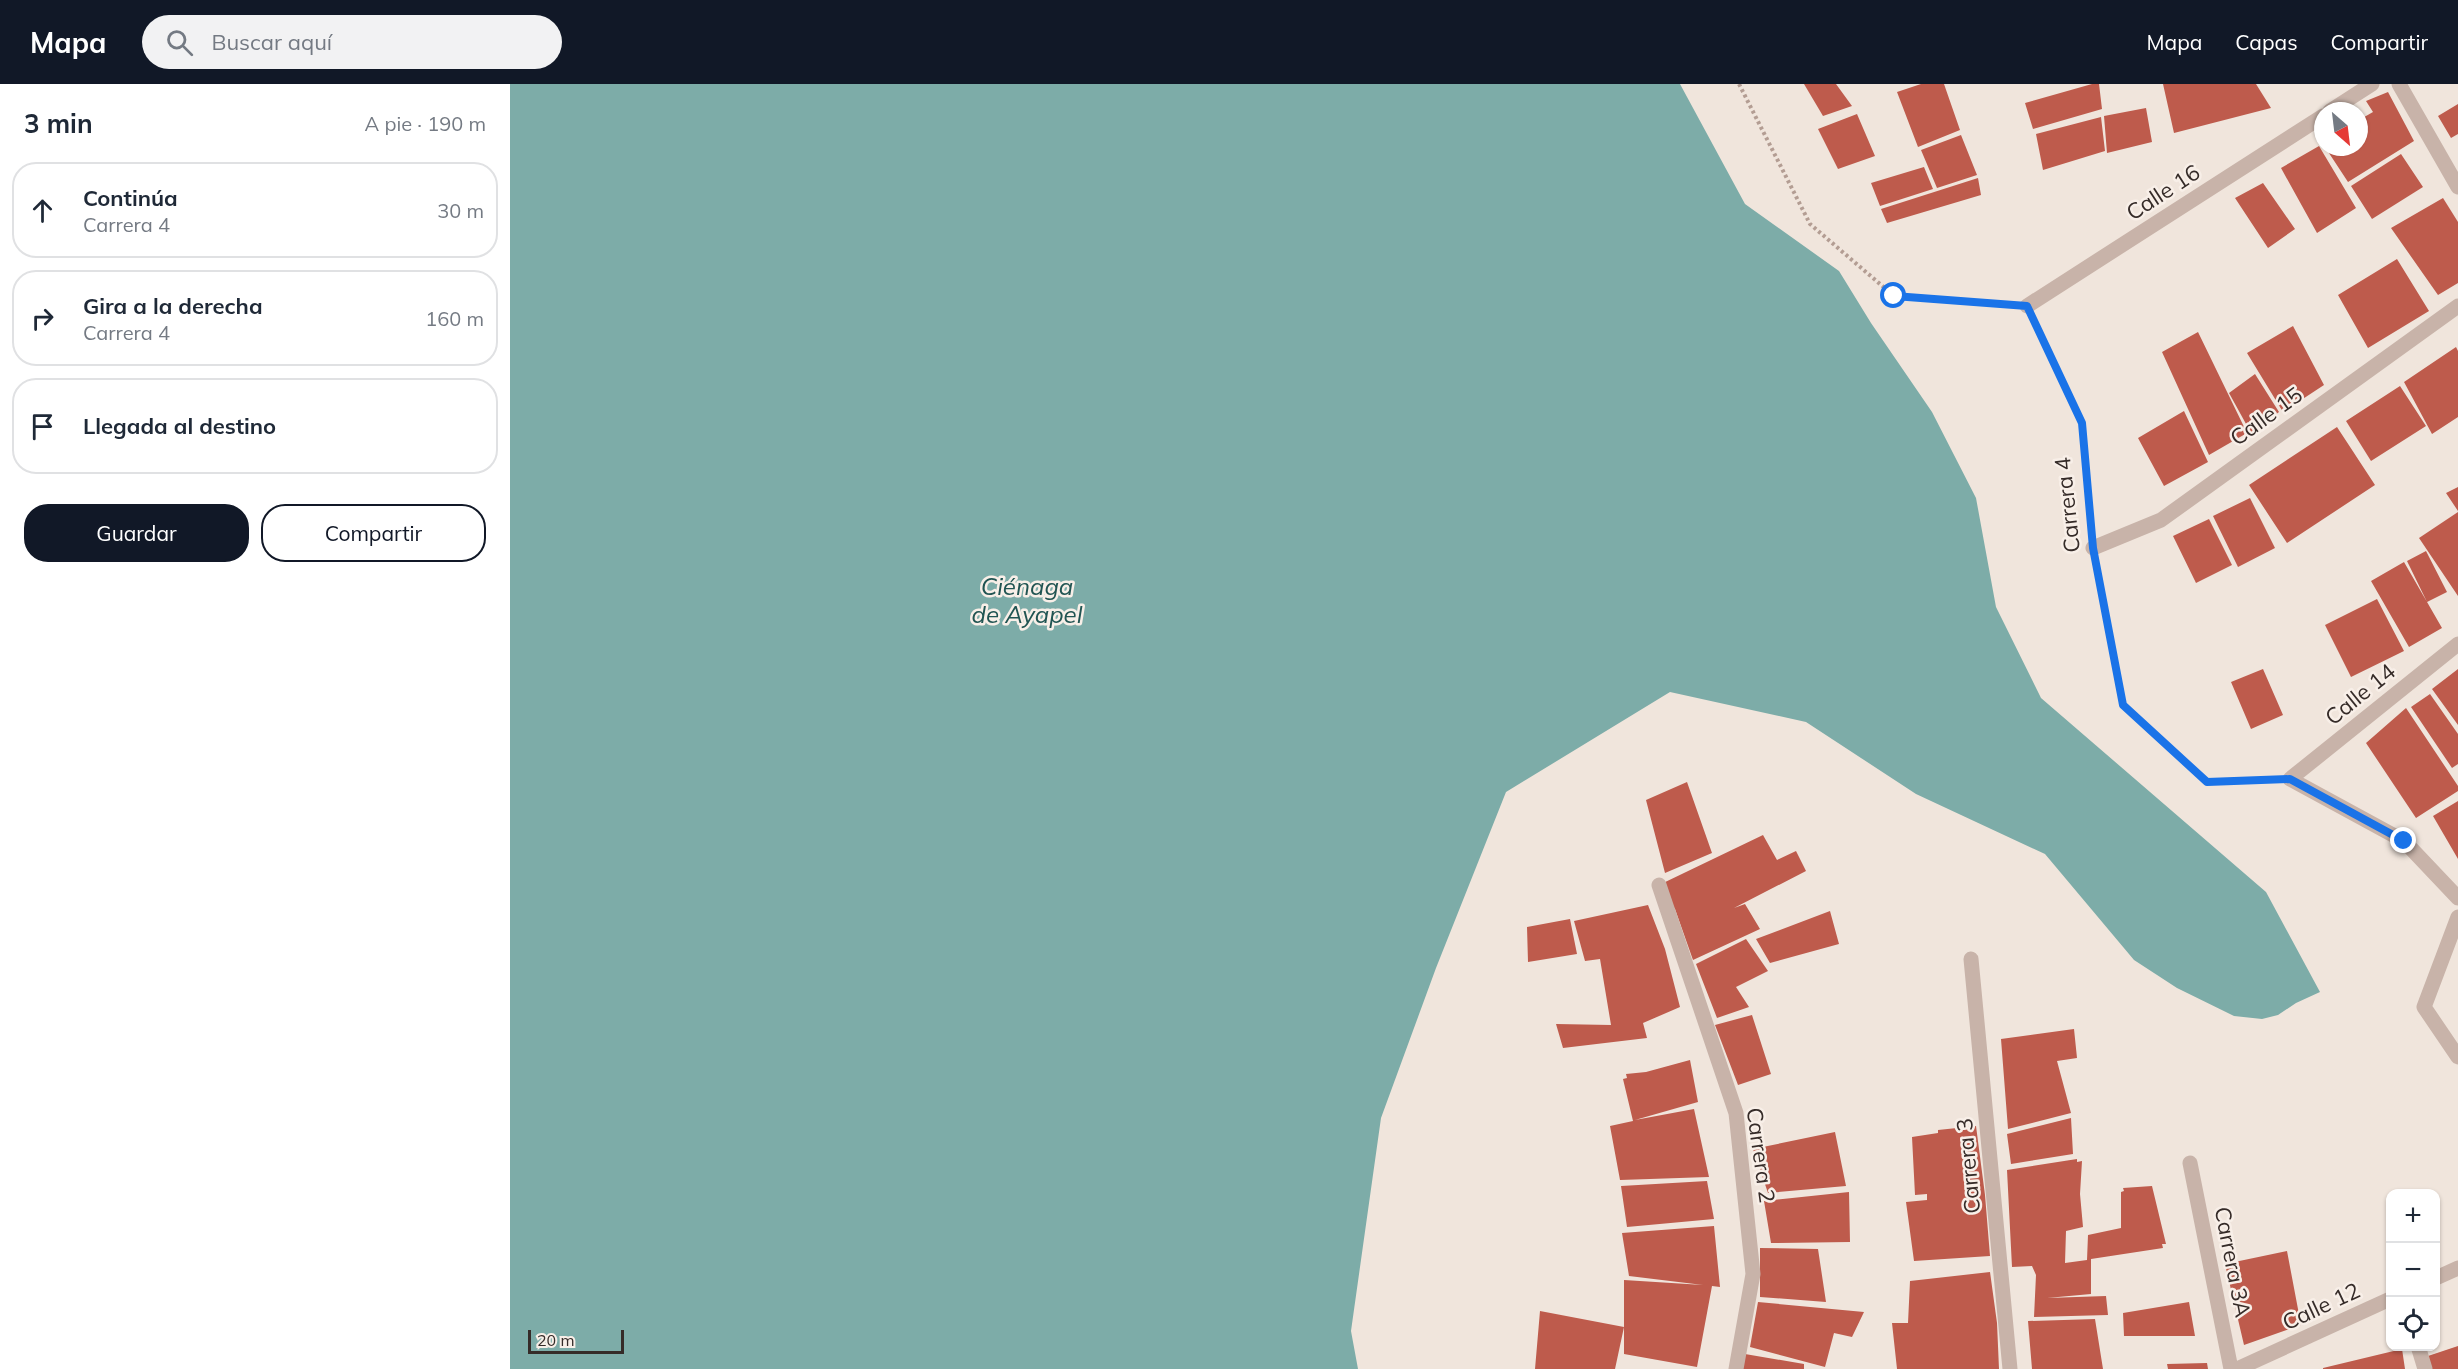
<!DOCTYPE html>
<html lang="es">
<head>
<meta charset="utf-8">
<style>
  :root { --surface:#fff; --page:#f2f2f3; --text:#1f2937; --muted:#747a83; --line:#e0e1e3; --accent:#111827 }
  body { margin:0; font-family:Mulish,sans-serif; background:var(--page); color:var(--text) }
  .controls { position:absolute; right:18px; bottom:18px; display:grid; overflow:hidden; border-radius:12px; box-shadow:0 2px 4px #0004 }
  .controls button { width:54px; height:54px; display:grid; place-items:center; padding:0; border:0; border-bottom:2px solid var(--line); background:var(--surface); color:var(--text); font:30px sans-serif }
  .compass { position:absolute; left:1804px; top:18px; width:54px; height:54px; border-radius:50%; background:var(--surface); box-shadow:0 2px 4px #0004; rotate:152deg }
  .scale { position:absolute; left:18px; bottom:15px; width:96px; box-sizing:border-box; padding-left:6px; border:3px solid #352b28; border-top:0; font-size:16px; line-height:21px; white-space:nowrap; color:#352b28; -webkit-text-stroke:4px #f8efe8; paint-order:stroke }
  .stop { position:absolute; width:18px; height:18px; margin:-14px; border:4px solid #1a73e8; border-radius:50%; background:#fff }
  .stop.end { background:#1a73e8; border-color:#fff; box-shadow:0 2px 6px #0008 }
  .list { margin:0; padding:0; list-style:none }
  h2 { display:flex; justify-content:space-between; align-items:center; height:78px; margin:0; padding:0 24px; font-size:26px }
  h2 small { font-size:20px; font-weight:400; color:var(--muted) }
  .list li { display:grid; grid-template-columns:39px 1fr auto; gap:18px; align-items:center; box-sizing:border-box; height:96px; margin:0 12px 12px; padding:0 12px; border:2px solid var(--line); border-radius:24px }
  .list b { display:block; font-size:22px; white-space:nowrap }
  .list p { margin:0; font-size:20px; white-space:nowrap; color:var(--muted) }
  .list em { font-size:20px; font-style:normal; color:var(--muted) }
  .actions { display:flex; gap:12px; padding:18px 24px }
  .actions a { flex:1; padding:14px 0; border:2px solid var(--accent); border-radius:24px; text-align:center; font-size:21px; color:var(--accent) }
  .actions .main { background:var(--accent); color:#fff }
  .icon { flex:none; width:33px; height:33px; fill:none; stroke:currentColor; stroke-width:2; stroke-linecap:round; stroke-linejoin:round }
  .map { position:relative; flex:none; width:1948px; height:1285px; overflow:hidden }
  header { display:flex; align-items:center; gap:36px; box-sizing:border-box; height:84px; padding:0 30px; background:var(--accent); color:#fff }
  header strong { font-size:28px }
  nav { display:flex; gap:33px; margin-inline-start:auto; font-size:21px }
  .search { width:420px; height:54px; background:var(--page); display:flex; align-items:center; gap:15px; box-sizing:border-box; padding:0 21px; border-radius:33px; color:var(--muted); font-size:22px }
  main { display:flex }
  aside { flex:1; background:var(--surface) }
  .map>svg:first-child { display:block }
  .water { fill:#7daca8 }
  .building { fill:#be5b4c }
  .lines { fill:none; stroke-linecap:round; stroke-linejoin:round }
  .path { stroke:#b39d93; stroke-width:4; stroke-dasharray:3 3; stroke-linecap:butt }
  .minor { stroke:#c8b3a9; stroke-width:15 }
  .route { stroke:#1a73e8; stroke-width:8 }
  .labels { text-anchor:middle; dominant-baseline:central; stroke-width:5; stroke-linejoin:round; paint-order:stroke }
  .street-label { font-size:22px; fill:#352b28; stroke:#f8efe8 }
  .water-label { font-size:24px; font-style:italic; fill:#205452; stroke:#f8efe8 }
</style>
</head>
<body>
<header>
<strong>Mapa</strong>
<div class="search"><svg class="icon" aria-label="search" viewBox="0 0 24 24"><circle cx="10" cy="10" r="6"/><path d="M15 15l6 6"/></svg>Buscar aquí</div>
<nav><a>Mapa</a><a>Capas</a><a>Compartir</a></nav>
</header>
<main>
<aside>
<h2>3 min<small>A pie · 190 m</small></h2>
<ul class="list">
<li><svg class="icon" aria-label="ahead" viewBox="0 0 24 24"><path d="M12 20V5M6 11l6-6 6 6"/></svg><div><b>Continúa</b><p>Carrera 4</p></div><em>30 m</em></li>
<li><svg class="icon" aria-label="right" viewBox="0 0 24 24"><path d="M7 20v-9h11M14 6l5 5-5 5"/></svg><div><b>Gira a la derecha</b><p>Carrera 4</p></div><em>160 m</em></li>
<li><svg class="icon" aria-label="arrive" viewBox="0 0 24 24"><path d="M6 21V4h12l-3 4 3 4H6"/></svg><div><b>Llegada al destino</b></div></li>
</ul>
<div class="actions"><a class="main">Guardar</a><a>Compartir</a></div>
</aside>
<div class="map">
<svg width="1948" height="1285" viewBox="0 0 1948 1285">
  <rect width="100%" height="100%" fill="#f0e5dc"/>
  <path class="water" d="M0,0H1170L1235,120L1329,187L1361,239L1422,328L1466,414L1486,523L1531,614L1756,808L1810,908L1786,919L1768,931L1752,935L1724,932L1667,904L1624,876L1535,770L1406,710L1296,638L1160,608L996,708L926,884L871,1034L841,1247L848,1285H0Z"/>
  <path class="building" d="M1294,0H1326L1342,22L1313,32Z
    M1411,0H1434L1450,46L1408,63L1387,8Z
    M1582,0H1589L1592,25L1523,45L1515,19Z
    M1653,0H1746L1761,24L1664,49Z
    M1878,8L1904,57L1838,98L1815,63H1849V36L1863,28L1856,17Z
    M1948,20V50L1941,54L1928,32Z
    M1636,24L1642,58L1597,69L1594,32Z
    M1347,30L1365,72L1328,85L1308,45Z
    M1591,33L1595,67L1533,86L1526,50Z
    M1451,51L1467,91L1427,104L1411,66Z
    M1809,62L1846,124L1807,149L1771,84Z
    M1891,70L1913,103L1862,135L1841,102Z
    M1414,83L1423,105L1370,122L1361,99Z
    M1468,94L1471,111L1377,139L1371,125Z
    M1753,99L1785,145L1758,164L1725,114Z
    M1933,114L1948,138V199L1928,211L1881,144Z
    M1887,175L1919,227L1858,264L1828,211Z
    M1783,242L1814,301L1773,328L1737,269Z
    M1688,248L1737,349L1699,371L1652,268Z
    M1946,263L1948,267V333L1922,350L1894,298Z
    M1745,290L1769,328L1741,349L1719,309Z
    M1890,302L1916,342L1861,377L1836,337Z
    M1674,327L1698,378L1654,402L1628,354Z
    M1827,343L1865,401L1777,459L1739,401Z
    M1948,403V427L1936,409Z
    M1740,414L1765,464L1728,483L1703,432Z
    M1948,428V512L1909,454Z
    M1699,435L1722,481L1686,499L1663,452Z
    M1916,467L1937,508L1917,518L1897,477Z
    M1894,478L1932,544L1899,563L1861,497Z
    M1867,515L1894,567L1841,593L1815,541Z
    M1753,585L1773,631L1741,645L1721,598Z
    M1948,585V641L1922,605Z
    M1920,610L1948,650V680L1942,684L1901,623Z
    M1896,624L1948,702V707L1906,734L1856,659Z
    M1177,698L1202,769L1155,789L1136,716Z
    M1948,717V775L1923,732Z
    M1253,751L1267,776L1286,767L1296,787L1224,824L1235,820L1250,845L1183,876L1165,825L1149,801Z
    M1138,821L1155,865L1170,923L1133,939L1137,954L1053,964L1046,940L1101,941L1090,875L1075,877L1064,837Z
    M1320,827L1329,860L1260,879L1246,855Z
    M1060,835L1067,870L1018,878L1017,843Z
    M1236,855L1258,887L1226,903L1239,923L1207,934L1186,880Z
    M1242,931L1261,990L1228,1001L1205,941Z
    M1564,945L1567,974L1547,977L1561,1029L1498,1045L1491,955Z
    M1180,976L1188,1018L1125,1036L1184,1025L1199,1093L1110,1096L1100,1042L1123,1037L1113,995L1117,994L1116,990L1136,988Z
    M1561,1034L1563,1070L1501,1080L1497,1050Z
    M1466,1042L1475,1111L1480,1172L1404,1177L1396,1118L1417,1116V1110L1405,1111L1402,1053L1428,1049V1046Z
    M1325,1048L1336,1102L1258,1109L1243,1065Z
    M1567,1075V1078L1572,1077L1570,1110L1573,1143L1556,1147L1555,1179L1577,1176L1578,1151L1611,1144V1108L1614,1107L1613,1104L1642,1102L1656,1160H1652L1653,1164L1581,1175V1210L1537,1214L1596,1212L1598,1231L1524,1233L1526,1191L1522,1182L1502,1183L1497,1086Z
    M1197,1097L1204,1135L1117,1143L1111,1102Z
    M1339,1108L1340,1158L1261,1159L1254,1117Z
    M1204,1142L1210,1203L1202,1202L1187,1283L1114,1270V1196L1193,1201L1119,1192L1112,1149Z
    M1250,1164L1308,1165L1316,1218L1250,1213Z
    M1777,1167L1791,1241L1734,1261L1715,1180Z
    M1480,1188L1487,1239L1489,1285H1387L1382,1239H1398L1400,1197Z
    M1248,1218L1354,1228L1342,1253L1324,1249L1315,1283L1240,1263Z
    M1679,1218L1685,1252H1614L1613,1229Z
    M1030,1227L1114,1243L1105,1285H1025Z
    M1585,1235L1593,1285H1522L1518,1237Z
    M1948,1262V1285H1922L1918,1272Z
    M1892,1265L1895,1285H1813V1284Z
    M1235,1270L1294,1280V1285H1232Z
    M1697,1279L1698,1285H1658L1657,1280Z"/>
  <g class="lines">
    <path class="path" d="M1229,0L1300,140L1384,212L1495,221
      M1526,241L1571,339L1580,439
      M1587,485L1613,621L1697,698L1758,696"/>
    <path class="minor" d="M1889,0L1948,103
      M1820,27L1862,0
      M1517,222L1813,32
      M1583,464L1651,436L1948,222
      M1948,560L1780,695L1894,757L1948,814
      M1149,801L1226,1029L1243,1190L1226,1285
      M1948,833L1914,923L1948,973
      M1461,875L1500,1285
      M1680,1079L1721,1285
      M1926,1194L1948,1184
      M1908,1262L1915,1285
      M1727,1285L1880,1215"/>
  </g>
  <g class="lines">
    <path class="route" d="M1384,212L1517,222L1572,339L1583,464L1613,621L1697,698L1780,695L1894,757"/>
  </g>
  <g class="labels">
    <g class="street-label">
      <text transform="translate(1653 108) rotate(-33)">Calle 16</text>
      <text transform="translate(1756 332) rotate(-36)">Calle 15</text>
      <text transform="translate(1557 421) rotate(-96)">Carrera 4</text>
      <text transform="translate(1850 610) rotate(-39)">Calle 14</text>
      <text transform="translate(1251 1071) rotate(82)">Carrera 2</text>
      <text transform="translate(1458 1082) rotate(-95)">Carrera 3</text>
      <text transform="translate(1723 1178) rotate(79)">Carrera 3A</text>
      <text transform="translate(1811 1222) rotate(-25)">Calle 12</text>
    </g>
    <g class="water-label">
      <text x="517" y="502">Ciénaga<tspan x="517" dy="28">de Ayapel</tspan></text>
    </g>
  </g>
</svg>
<div class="controls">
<button>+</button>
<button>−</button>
<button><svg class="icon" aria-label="locate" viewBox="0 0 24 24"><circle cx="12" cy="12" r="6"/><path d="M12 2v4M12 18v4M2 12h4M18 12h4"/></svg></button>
</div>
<svg class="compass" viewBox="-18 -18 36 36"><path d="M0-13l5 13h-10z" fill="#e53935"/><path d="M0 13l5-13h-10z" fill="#747a83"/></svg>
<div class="scale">20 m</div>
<div class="stop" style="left:1384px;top:212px"></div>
<div class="stop end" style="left:1894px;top:757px"></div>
</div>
</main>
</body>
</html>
